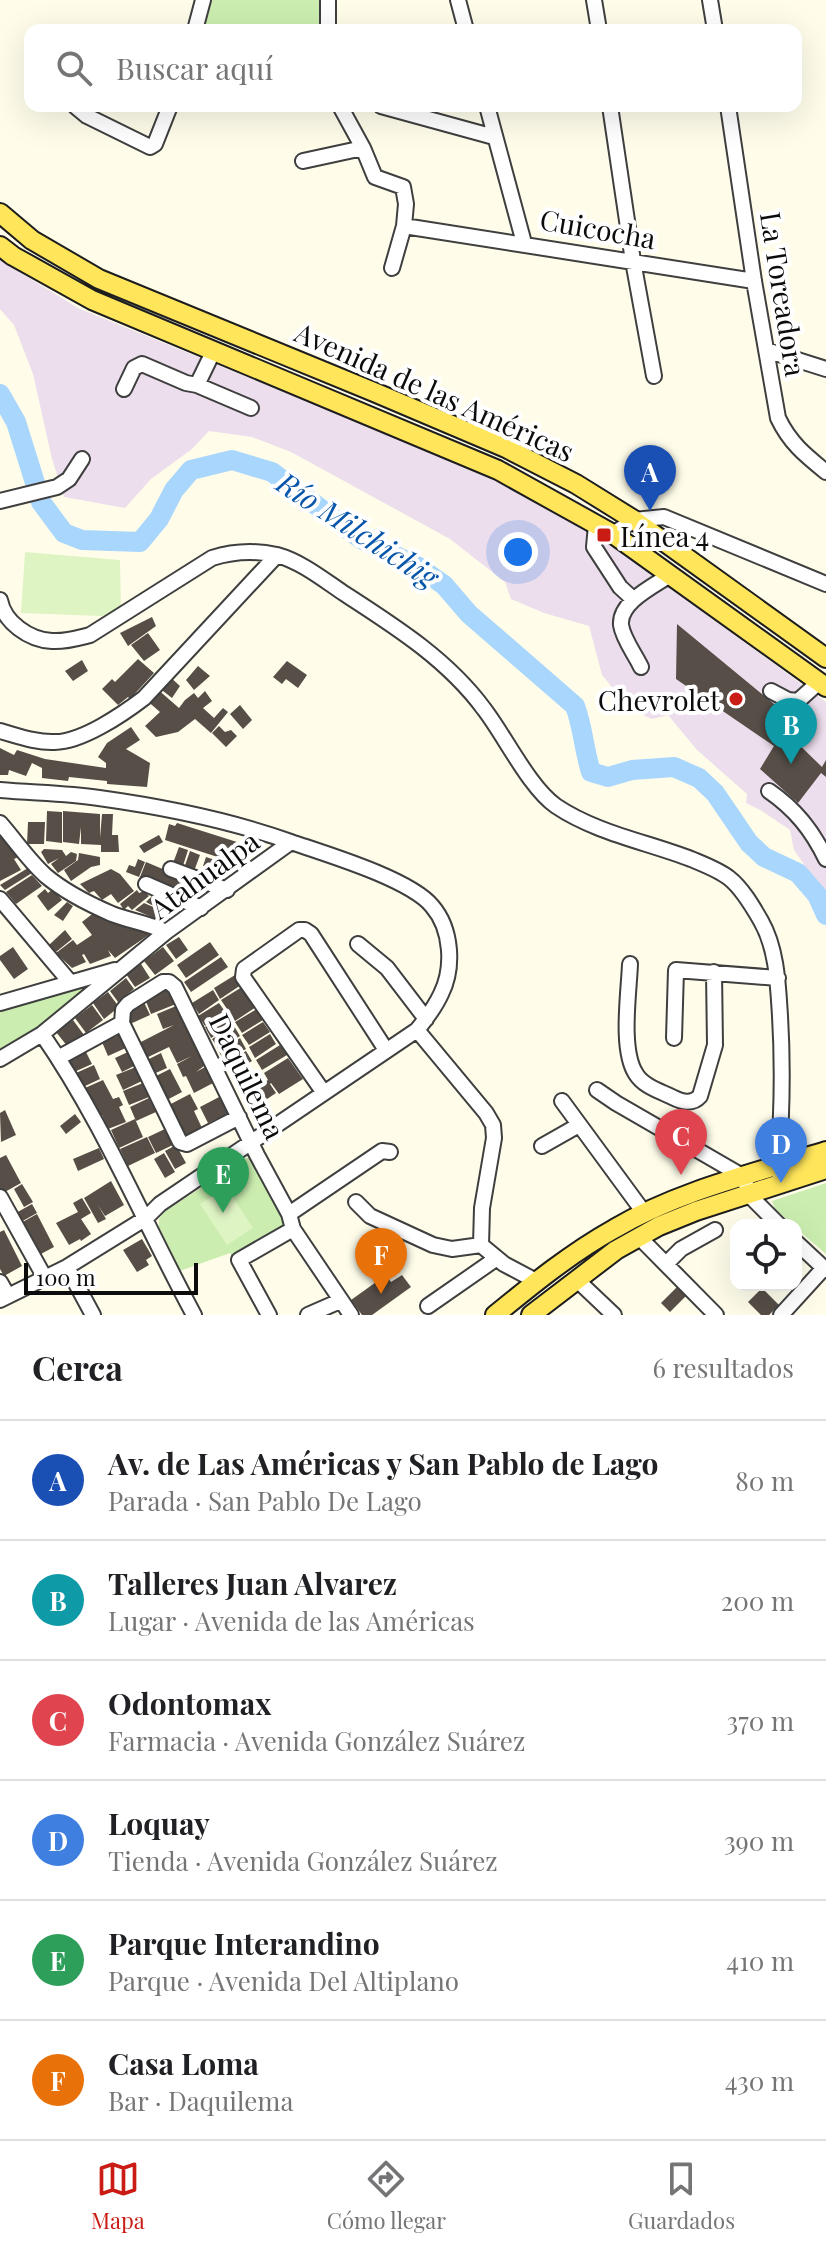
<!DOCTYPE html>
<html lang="es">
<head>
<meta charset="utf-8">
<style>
  :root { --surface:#fff; --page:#f2f2f2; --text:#202124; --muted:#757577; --line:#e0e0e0; --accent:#ca1c15 }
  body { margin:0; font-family:"Playfair Display",serif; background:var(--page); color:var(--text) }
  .controls { position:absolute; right:24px; bottom:24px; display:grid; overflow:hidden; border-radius:16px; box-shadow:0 8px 32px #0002 }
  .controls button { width:72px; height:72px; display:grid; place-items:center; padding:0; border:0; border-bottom:2px solid var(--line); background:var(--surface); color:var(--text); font:40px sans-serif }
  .scale { position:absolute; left:24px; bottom:20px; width:174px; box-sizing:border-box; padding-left:8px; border:4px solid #0c0c0c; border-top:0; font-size:22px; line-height:28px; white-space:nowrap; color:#0c0c0c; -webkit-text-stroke:6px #fff; paint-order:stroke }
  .you { position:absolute; left:518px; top:552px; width:28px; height:28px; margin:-20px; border:6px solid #fff; border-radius:50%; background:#1a73e8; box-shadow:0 0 0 12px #1a73e833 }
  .badge { display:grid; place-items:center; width:52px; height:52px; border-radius:50%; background:var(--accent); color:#fff; font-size:26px; font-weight:700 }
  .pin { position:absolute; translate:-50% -66px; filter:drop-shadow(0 2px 4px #0008) }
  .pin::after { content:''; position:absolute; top:42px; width:28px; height:24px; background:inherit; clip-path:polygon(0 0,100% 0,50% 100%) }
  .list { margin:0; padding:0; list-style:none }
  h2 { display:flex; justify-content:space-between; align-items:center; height:104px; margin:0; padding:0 32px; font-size:34px }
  h2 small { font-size:26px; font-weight:400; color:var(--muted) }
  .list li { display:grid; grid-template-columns:52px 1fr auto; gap:24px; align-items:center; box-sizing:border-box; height:120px; padding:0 32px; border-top:2px solid var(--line) }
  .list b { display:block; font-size:30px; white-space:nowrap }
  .list p { margin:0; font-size:26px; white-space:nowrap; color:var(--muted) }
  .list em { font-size:26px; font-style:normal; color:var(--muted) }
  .icon { flex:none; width:44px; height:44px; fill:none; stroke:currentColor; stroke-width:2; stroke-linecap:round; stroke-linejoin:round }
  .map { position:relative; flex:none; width:826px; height:1315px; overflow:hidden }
  .search { position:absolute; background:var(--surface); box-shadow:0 8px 32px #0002; left:24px; right:24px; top:24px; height:88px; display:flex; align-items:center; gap:20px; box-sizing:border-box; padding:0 28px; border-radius:16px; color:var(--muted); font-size:30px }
  .sheet { height:824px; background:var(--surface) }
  nav { display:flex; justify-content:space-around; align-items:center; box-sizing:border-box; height:112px; border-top:2px solid var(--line); background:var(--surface); font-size:22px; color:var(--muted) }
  nav a { display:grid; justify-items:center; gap:4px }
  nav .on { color:var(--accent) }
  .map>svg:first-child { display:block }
  .industrial { fill:#ecdeec }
  .green { fill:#cbeeb0 }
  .pitch { fill:#dff4c3 }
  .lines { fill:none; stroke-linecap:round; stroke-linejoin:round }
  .river { stroke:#a9d6fd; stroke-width:20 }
  .building { fill:#564e47 }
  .minor-casing { stroke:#3f3f3f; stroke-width:18 }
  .major-casing { stroke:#1d1d1d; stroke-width:22 }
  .minor { stroke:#fff; stroke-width:14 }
  .major { stroke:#ffe55a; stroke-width:18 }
  .poi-dot { fill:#ca1c15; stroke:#fff; stroke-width:3 }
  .labels { text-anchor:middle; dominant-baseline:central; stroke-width:8; stroke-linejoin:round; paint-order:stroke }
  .street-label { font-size:28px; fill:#0c0c0c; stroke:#fff }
  .poi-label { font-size:28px; fill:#0c0c0c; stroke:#fff; text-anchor:start }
  .water-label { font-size:30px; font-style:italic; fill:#0856aa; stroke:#fff }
</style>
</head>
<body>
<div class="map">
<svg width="826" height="1315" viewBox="0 0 826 1315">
  <rect width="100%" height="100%" fill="#fffdea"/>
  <path class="industrial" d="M0,260L78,308L380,431L500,483L604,539L826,702V896L794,850L790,830L762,811L746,803L747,794L697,750L668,715L652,719L630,709L602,675L589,626L544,613L511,599L505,582L450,539L291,452L252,437L209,431L192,449L151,479L125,508L64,497L52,459L33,374L14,325L0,309Z"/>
  <path class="green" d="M212,0H325L323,30H204Z
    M96,980L39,1031L0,1055V1010Z
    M247,1158L253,1160L286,1219L285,1227L232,1256L230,1253L180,1271L159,1227V1219L164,1212Z
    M826,1183V1254L796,1228V1225H793L775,1209L772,1201Z"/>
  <path class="pitch" d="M25,552L120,560L121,609L102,616L21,613Z
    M226,1187L253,1228L227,1245L200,1204Z"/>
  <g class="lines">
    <path class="river" d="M0,394L16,422L41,502L64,533L82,540L140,542L159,519L174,490L191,470L232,460L272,472L361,539L417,566L444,585L469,614L575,706C583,727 584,750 591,772L608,777L632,770L674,767L699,778L715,793L749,843L764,857L798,873L817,895L826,915"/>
  </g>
  <path class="building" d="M152,617L156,626L128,646L120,633Z
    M677,624L791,718L784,730L822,767L826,760V777L821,773L798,803L760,769L774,746L676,679Z
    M148,633L160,650L144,661L131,645Z
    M138,659L154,673L130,699L128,697L118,705L102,689L112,679L115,682Z
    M82,660L88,671L73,681L65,671Z
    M287,661L307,675L298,688L286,679L282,684L273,677Z
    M198,666L210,676L194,690L186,680Z
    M169,676L180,686L172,698L158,687Z
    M155,687L179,708L185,700L194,693L198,698L205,691L212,701L203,708L214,718L223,708L228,712L211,733L195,719L178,732L156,737L145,726L160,712L145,699Z
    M240,705L252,720L243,729L230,714Z
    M219,726L225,732L231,730L237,736L226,747L212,733Z
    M131,727L140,740L126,749L150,763L147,787L107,784V781L69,777L68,781L42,778V768L32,763L26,776L9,770L8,775H0V748L14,755L17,750L45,759L106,768V763L98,757L107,743Z
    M47,811L62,812V843L46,841Z
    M63,811L100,814V838L102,814H113L112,835H118L119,852H101V845L81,844V827L79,844L63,842Z
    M28,822H45L44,844H27Z
    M177,823L237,842L230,861L165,840L169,824L175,826Z
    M0,835L21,856L14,859L21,870L0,881Z
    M159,835L163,842L144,853L139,846Z
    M179,847L188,850L182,869L172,866Z
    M44,849L62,850L66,856L71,852L77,854L76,861L58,873L51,864L59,858L48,864L41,852Z
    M190,851L200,855L193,874L183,871Z
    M79,853L100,857V865L91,867L71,881L64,870L78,860Z
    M206,857L230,865L226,875L203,866Z
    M138,859L145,862L139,877L126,872L129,865L135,867Z
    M146,862L184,878L178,893L140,877Z
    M28,868L32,873L5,890L0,885Z
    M111,869L120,874L134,891L118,903L111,894L102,900L94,891L89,893L80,884Z
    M32,875L42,886L16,904L6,892Z
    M186,878L202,885L199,894L192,898L180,893Z
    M45,889L48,893L53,889L62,900L48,911L37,896Z
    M137,890L139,893L144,891L149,896L132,910L128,906L124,910L120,904Z
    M154,894L179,902L170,914L161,921L135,910L144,903L165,912L146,902Z
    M67,902L73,906L63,921L54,915Z
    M96,911L153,932L115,958L108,950L111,956L90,964L84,954L82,955L86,962L72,968L56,953L73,940L77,945L92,935L82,922Z
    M65,930L72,939L56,952L49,945Z
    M179,937L188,950L176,959L166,945Z
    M210,942L219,955L186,978L177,965Z
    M13,947L28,969L14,979L0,960V956Z
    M163,947L174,961L155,975L144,961Z
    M221,957L228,967L191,992L184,982Z
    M141,964L150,978L135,987L126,974Z
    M235,975L241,985L220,999L214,988Z
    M126,978L134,989L118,1002L110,991Z
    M242,987L256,1007L235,1021L221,1000Z
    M166,989L171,991L176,1004L151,1014L145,999Z
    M213,990L219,1000L199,1014L192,1003Z
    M108,992L119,1007L104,1019L93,1003Z
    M143,1000L150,1015L130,1024L125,1010Z
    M219,1003L226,1013L205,1026L198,1016Z
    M92,1005L103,1020L86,1033L75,1018Z
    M176,1006L204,1066L196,1072L207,1066L215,1082L194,1093L186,1076L183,1077L177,1064L192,1056L177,1063L169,1047L144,1059L137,1044L174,1025L163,1029L157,1014Z
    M257,1009L263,1020L242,1033L235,1022Z
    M226,1014L232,1025L211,1038L205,1027Z
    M73,1020L84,1035L68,1047L56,1032Z
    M263,1022L270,1032L249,1045L242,1035Z
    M234,1026L240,1036L219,1050L212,1039Z
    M122,1034L128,1047L108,1056L102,1042Z
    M270,1034L276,1044L255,1058L249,1047Z
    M240,1038L246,1049L225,1062L219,1052Z
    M280,1045L287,1055L262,1070L256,1060Z
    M85,1050L92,1064L74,1072L68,1058Z
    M130,1051L136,1065L122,1072L115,1058Z
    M246,1051L252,1061L231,1074L225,1064Z
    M161,1053L167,1068L151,1075L145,1061Z
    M288,1058L303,1079L279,1094L271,1083L270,1084L276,1093L252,1109L244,1096L268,1080L264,1073Z
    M94,1065L100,1079L83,1087L76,1073Z
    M136,1067L142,1081L123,1090L116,1075Z
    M170,1069L182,1092L163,1102L152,1078Z
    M103,1080L113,1099L119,1097L123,1105L119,1107L126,1122L108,1129L102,1115L99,1116L85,1088Z
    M143,1083L149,1097L129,1105L123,1091Z
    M190,1094L198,1109L194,1111L202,1128L181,1138L165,1107Z
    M221,1096L227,1109V1114L208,1123L200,1107Z
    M149,1098L156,1112L136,1121L130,1107Z
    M5,1110L16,1135L1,1142L0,1113Z
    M75,1114L81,1122L66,1134L60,1126Z
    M135,1119L143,1137L119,1148L111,1130Z
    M167,1128L175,1144L156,1153L148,1137Z
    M147,1137L155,1153L128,1166L120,1149Z
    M176,1145L186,1163L175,1169L165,1151Z
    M99,1148L104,1159L78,1171L73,1159Z
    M164,1153L175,1172L165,1178L154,1159Z
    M6,1155L21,1183L3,1193L0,1188V1158Z
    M111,1181L124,1205L105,1216L98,1205L106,1219L98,1223L84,1198Z
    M22,1184L33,1202L24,1207L14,1189Z
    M82,1198L91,1213L81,1219L91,1234L81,1241L80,1239L69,1245L56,1223L78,1212L73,1203Z
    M32,1204L37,1213L19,1223L14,1214Z
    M37,1214L54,1247L39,1255L19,1224Z
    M4,1230L22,1266L4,1276L0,1269V1232Z
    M142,1239L152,1256L146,1260L149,1265L137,1272L123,1250Z
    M386,1275L391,1282L402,1275L411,1287L372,1315H362L351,1300Z
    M677,1287L686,1296L670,1312L661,1303Z
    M762,1288L779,1305L769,1315H761L748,1302Z"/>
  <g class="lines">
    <defs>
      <path id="minor" d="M458,0L466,30
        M594,0L599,30
        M710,0L715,30
        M195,30L203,0
        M328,30V0
        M75,106L87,116L150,147L155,144L170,106
        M340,106L363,148L375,177L403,187L406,204L404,226L754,281
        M381,106L494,137
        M487,106L524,243
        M610,106L633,261L654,376
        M728,106L754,281L778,418C790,443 805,455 826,472
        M303,161L363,148
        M392,268L404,226
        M766,350L826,369
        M197,385L251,408
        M124,389L134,368L142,364L186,383L197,385L214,350
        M0,501L57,487L69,479L82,459
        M596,525L594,547L620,587L633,599
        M613,534L634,520L664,517L826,584
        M0,600C4,622 29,640 52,641C65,642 78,638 90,635L212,558C234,551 254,550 277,555C302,562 324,580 345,594C396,627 448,660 484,709C505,736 529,787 556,806C596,833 647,842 691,859C703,864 719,870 729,878C742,888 753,907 761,921C777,949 778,985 780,1016C783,1066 782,1116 778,1167L779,1173
        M641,667C635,654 623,639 621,625C619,602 654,586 670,575
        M771,691L788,700L798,701L819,682
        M0,731C18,736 37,743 55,742C82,742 123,714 144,698L277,555
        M0,790C33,793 66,793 99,798C164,807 229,820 291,842
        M769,791C795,809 812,830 826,859
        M0,823C15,840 29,861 46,876C65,892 89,904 112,914C130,921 149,923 166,932
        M171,869L227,890
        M146,884L201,908
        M0,899L70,982
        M358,944L387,968L426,1019
        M630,964C629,992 620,1050 636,1074C643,1086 660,1091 672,1097C682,1102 692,1105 700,1096L715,1045L714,972
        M0,1003L115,970
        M122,1023L180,1142L187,1144L239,1117
        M417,1030L486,1113L493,1125L494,1138L482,1208L481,1245L504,1264L536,1281
        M42,1034C103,1122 143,1221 194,1315
        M674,1038L676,970L778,978
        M58,1058L122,1023L123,1010L128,1004L163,982H169L175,987L257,1155L289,1214L293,1229L351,1315
        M0,1059L42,1034L166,932L291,842C326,854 410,879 432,906C452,929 454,968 441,994C435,1007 426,1019 417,1030L160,1204L146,1218L67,1267L0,1300
        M597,1090L616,1103L744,1177L749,1195L779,1225
        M324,1093L243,977L244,969L299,930H305L311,934L386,1050
        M562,1101L645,1214
        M542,1146L579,1125
        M0,1197L45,1278
        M356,1202L370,1216L433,1245L452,1249L481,1245
        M289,1214L382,1151L390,1152
        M638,1236L716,1315
        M796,1242L826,1270
        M666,1264L681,1249L715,1230
        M67,1267L93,1315
        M576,1279L614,1315
        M0,1282L8,1296
        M428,1306L497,1258
        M269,1315L239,1260L293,1229
        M308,1315L340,1301
        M781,1315L823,1269"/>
      <path id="major" d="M0,213L32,240L99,279L374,392L506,448L576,484L634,520L826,658
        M0,246L13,256L92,300L498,470L613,534L826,687
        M495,1315C533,1284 571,1253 614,1229C678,1191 755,1173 826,1151
        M531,1315L616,1250L659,1226L696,1211L826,1169"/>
    </defs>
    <use href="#minor" class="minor-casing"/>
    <use href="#major" class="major-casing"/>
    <use href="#minor" class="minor"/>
    <use href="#major" class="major"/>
  </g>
  <g class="poi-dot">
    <rect x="596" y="527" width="16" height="16" rx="4"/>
    <circle cx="736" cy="699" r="8"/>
  </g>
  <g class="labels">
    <g class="street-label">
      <text transform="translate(598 228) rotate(10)">Cuicocha</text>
      <text transform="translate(784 294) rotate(81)">La Toreadora</text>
      <text transform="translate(435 391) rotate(24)">Avenida de las Américas</text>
      <text transform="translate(204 874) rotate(-36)">Atahualpa</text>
      <text transform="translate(248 1076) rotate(64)">Daquilema</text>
    </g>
    <g class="poi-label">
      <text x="620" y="535">Línea 4</text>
      <text x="720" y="699" text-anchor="end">Chevrolet</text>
    </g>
    <g class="water-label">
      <text transform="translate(358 529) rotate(33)">Río Milchichig</text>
    </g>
  </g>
</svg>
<div class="controls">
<button><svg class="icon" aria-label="locate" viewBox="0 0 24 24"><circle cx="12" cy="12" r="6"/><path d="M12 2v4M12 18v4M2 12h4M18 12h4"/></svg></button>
</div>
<div class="scale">100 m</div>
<div class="you"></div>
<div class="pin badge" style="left:650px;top:511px;background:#1a4fb4">A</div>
<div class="pin badge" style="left:791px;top:764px;background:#0f9aa8">B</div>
<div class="pin badge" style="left:681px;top:1175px;background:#e0444e">C</div>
<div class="pin badge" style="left:781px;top:1183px;background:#3f7fe0">D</div>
<div class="pin badge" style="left:223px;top:1213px;background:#2e9e5b">E</div>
<div class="pin badge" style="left:381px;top:1294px;background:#e8710a">F</div>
<div class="search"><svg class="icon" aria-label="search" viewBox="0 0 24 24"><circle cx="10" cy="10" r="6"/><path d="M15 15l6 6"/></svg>Buscar aquí</div>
</div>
<section class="sheet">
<h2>Cerca<small>6 resultados</small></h2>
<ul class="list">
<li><span class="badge" style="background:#1a4fb4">A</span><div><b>Av. de Las Américas y San Pablo de Lago</b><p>Parada · San Pablo De Lago</p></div><em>80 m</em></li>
<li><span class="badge" style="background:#0f9aa8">B</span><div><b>Talleres Juan Alvarez</b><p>Lugar · Avenida de las Américas</p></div><em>200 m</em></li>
<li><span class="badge" style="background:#e0444e">C</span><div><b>Odontomax</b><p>Farmacia · Avenida González Suárez</p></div><em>370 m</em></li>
<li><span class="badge" style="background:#3f7fe0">D</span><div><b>Loquay</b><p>Tienda · Avenida González Suárez</p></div><em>390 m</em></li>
<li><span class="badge" style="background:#2e9e5b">E</span><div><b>Parque Interandino</b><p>Parque · Avenida Del Altiplano</p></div><em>410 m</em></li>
<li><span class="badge" style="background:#e8710a">F</span><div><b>Casa Loma</b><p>Bar · Daquilema</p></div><em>430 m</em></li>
</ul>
</section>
<nav>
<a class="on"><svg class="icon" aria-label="map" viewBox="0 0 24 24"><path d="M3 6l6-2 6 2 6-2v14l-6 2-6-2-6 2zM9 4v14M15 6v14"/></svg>Mapa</a>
<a><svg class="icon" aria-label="directions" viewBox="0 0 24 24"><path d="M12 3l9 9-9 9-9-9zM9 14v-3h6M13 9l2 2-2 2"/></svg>Cómo llegar</a>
<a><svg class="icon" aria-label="saved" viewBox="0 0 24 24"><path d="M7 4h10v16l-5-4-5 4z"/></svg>Guardados</a>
</nav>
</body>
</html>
